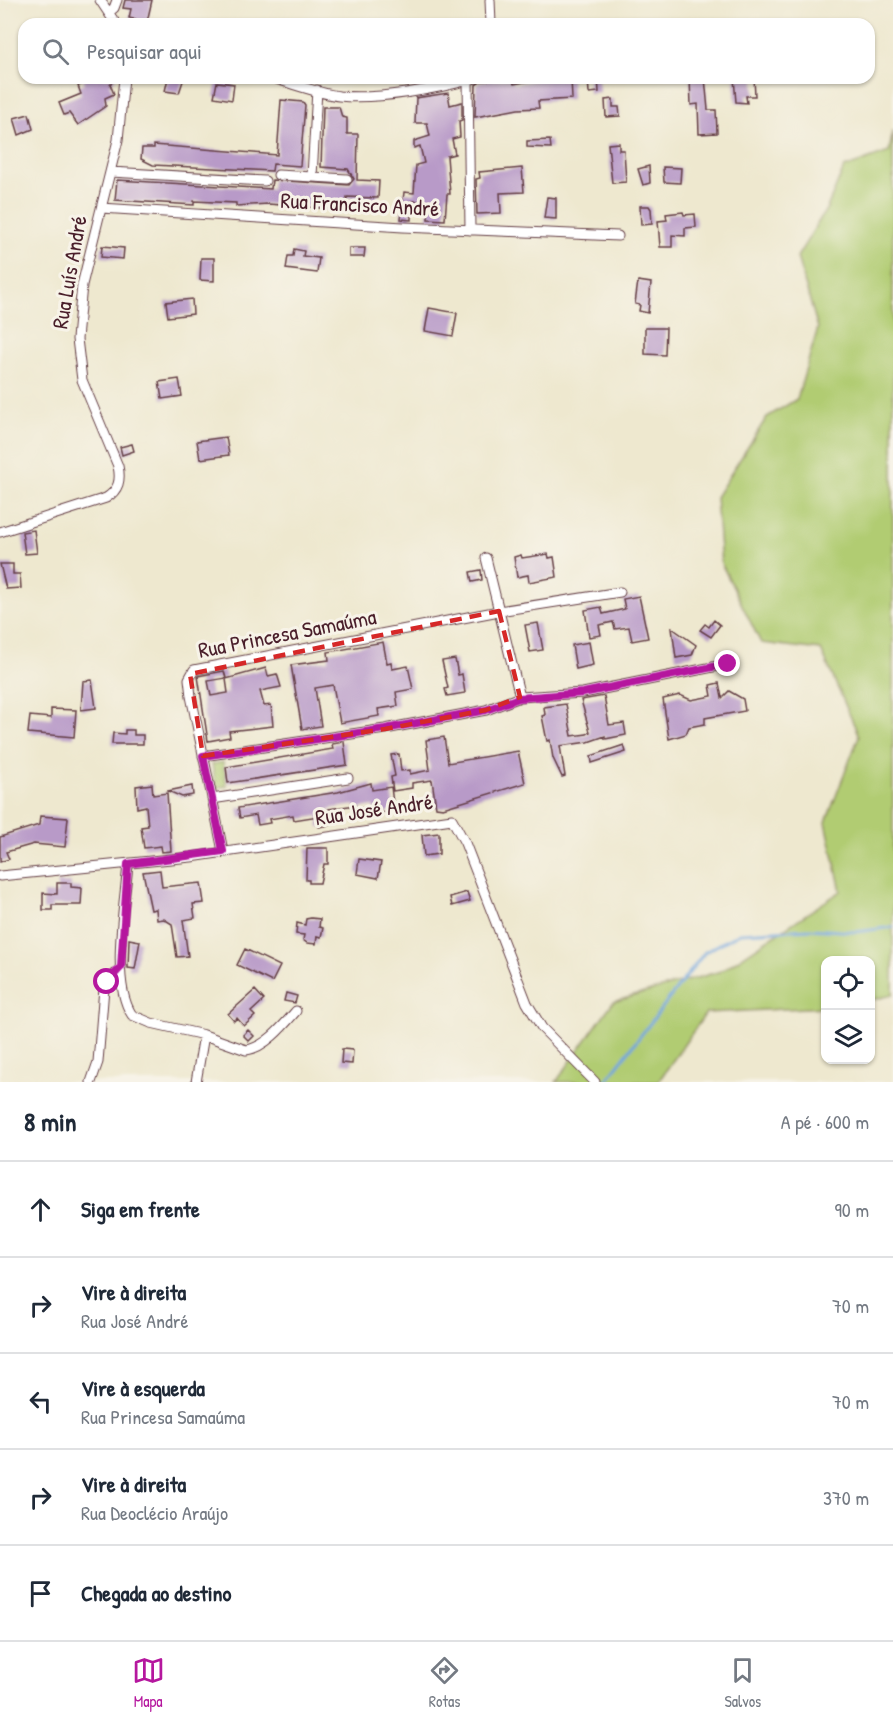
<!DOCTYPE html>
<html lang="pt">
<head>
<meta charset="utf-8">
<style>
  :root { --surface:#fff; --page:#f6f6f7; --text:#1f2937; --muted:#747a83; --line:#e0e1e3; --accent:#b5179e }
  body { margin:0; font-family:"Patrick Hand",sans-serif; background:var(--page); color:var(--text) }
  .controls { position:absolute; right:18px; bottom:18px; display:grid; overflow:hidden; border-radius:12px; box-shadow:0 2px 4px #0004 }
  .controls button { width:54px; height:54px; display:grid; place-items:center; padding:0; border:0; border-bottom:2px solid var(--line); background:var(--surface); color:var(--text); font:30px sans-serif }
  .stop { position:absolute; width:18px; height:18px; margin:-14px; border:4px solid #b5179e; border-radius:50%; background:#fff }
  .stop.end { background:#b5179e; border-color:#fff; box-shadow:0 2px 6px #0008 }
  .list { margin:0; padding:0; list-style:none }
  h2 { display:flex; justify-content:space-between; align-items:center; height:78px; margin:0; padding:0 24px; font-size:26px }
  h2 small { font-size:20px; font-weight:400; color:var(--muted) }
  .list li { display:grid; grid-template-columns:39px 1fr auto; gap:18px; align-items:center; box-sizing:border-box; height:96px; padding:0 24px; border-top:2px solid var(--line) }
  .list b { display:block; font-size:22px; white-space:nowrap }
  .list p { margin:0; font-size:20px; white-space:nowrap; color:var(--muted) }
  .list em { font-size:20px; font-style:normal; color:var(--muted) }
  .icon { flex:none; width:33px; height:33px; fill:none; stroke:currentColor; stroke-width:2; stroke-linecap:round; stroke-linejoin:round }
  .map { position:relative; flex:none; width:893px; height:1082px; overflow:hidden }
  .search { position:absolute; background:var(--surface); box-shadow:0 2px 4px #0004; left:18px; right:18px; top:18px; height:66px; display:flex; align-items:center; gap:15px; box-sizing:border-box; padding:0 21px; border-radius:18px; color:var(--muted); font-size:22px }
  .sheet { height:558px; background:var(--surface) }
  nav { display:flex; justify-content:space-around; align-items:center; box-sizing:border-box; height:84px; border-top:2px solid var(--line); background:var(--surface); font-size:16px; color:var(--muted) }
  nav a { display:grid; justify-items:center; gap:3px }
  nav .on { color:var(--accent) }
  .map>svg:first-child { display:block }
  .green { fill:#b1cc72; stroke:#7e764e; stroke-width:1.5 }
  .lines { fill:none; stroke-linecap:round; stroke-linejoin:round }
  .stream { stroke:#71a5dd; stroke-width:3 }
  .building { fill:#b89ac8 }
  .street-casing { stroke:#633d44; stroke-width:11 }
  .street { stroke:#fff; stroke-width:9 }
  .route { stroke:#b5179e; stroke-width:8 }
  .marked { fill:none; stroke:#d62828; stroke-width:4.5; stroke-dasharray:12 8; stroke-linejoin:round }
  .labels { text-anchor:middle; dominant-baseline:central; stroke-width:6; stroke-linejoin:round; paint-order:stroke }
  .street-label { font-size:22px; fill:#4a1f2b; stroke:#f7f3e8 }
</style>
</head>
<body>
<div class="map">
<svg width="893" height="1082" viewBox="0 0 893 1082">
  <rect width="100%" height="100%" fill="#f7f3e8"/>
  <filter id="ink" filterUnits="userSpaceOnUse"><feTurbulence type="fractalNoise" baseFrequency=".0167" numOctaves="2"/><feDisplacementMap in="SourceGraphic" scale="12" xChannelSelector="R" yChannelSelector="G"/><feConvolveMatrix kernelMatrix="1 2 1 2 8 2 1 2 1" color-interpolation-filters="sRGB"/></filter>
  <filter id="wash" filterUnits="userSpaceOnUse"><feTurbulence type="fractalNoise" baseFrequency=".008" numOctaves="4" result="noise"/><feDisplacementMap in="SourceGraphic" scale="24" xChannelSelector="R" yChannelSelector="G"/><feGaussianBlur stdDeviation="1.35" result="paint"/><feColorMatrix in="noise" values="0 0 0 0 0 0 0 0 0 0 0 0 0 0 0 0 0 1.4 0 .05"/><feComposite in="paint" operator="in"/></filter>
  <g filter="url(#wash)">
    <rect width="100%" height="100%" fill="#eee8cf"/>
    <path class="green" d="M893,131V995L871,1000L870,960H826L825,1007L706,1013L658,1082H556L613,1002L721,971L841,891L826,822L859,736L821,650L761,643L721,563L716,497L767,417L797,399L818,328L797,257L827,208L844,168L889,152Z
      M223,762L227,786L216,788L212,764Z"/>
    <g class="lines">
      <path class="stream" d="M605,1082L705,952L740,933L810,929L856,932L893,927"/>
    </g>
    <g id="blocks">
      <path class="building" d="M125,0H152L147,22L129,18L131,9L123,8Z
        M83,78H117L110,84L114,94L105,98L106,106L78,125L69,113L64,115L59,103L81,94L78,86L85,83Z
        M168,78H184L179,93L165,91Z
        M512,78L514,84L547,78H571L572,99L538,101L539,108L518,109L475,117L476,85L482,81Z
        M588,78H598L599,92L589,93Z
        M690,78H705L708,110H716L717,133L699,134L698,104L691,105Z
        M734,78H754L755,96H746L747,103L736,102Z
        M217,82L234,84L232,100L214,97Z
        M448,93L450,105L462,102V120L459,121L460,137L452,139L455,154L447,156L450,194H447L445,220L428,219L429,201H411V220L401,219L404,192L414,193L416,165L424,163L420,146L414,148V141L430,136L427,123H415L416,98Z
        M613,99V107H619L620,116L606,117L605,100Z
        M281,100L303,102L305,105L300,166L273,164L272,171L153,165L141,159L142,148H154V145L277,155Z
        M323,107H339L342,117L347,118V134H358L357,180L379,181L378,198L347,197L346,210L268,204L236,206V203L194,201V205L115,200L117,180L271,189L272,180L349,185L354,179L348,169L321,167Z
        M29,114L33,129L19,135L14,118Z
        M550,140L551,148L527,147V141Z
        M619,143V150H624L626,182L612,183L608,144Z
        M649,166L650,183L643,185L638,169Z
        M663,167L681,168L680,183L664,182Z
        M522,168L524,192L500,193L501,213L477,214L476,179L480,178L479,172Z
        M547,197L556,198V219L544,218Z
        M640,206H649L651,209L652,224L641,225Z
        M683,212L684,215L695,214L696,227L685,228V236L672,235V247H660L658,221L667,220L666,214Z
        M102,246L124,248L123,259L101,257Z
        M349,248H365L364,257H349Z
        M294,249L304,251L303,256L319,258L317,273L286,269L288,256H293Z
        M201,258H214V281L200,280Z
        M638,281L651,283L648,313L639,311L640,305L635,304Z
        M192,299L193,314L168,317L166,302Z
        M429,308L457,313L453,336L425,331Z
        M645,328H666L665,355L645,354Z
        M179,379L182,396L162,399L159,382Z
        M226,437L229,455L200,459L197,441Z
        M132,444L134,451L122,455L120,447Z
        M34,530L37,553L25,554L22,532Z
        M548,554L549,558L554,557L557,577L529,582L528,575L517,577L514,557L521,555L522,558Z
        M0,564H13V574H20L21,588L6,589Z
        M481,570L482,580L472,582L470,572Z
        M639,596L648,638L632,641L629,627L615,629L613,622L599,625L601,635L589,637L585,610L601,607L603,614L625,609L623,599Z
        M714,620L720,625L711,637L700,630L705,624L709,627Z
        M538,623L543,650L530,652L525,625Z
        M672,628L696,645L692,655L676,658Z
        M383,642L387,663L391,662L392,669L408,666L413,689L396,692L398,706L378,709L379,716L340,723L333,685L315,688L321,726L302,729L291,665L329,660L328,652Z
        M589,642L593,665L576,669L572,645Z
        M455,659L458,675L462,674L465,693L447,696L445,689L448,688L442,661Z
        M266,668L268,676L277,674L281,687L260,691L264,706L271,705L273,726L229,731L230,737L208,741L198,676L224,671L226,678L208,681L211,696L228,693L226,679Z
        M92,680L96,708L81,710L83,681Z
        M719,683L722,698L729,691L743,699L745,711L705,718V724L689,727L686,734L669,739L663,699L680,695L691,700L712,696L710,685Z
        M604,696L609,725L624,723L626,735L605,739V736L588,742L560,746L565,776L562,777L553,758L550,740L547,741L542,716L545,715L544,707L566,704L572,736L587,734L590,732L581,700Z
        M51,709L76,710L74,737L28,733L30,716L51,718Z
        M125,730H134V735H143V744H112L113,733L125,734Z
        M444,737L448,763L518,751L525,783L443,808L436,807L432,780L412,783V788L393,791L391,777L395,776L391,755L399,754L401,771L410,770V774L430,770L426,740Z
        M344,742L347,765L228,783L226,767L333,749L332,744Z
        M624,745L626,752L592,763L591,756Z
        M371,783L372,790L391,787L394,811L375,814L374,806L356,809L355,805L329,809L331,825L319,827L318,816L294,820L293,815L269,819L270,823L258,825L256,815L240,818L238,808L338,792Z
        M152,784L153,795L167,793L171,851L162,852L161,846L144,848L141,827L148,826L146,806L137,808L136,786Z
        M192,786L193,795L182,797L168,791Z
        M40,816L68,818L65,847L34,844L6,852L9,859L0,862V837L39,825Z
        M439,833V854L424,856L422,835Z
        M307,848H328V864H324L320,883H309V880H306Z
        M359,859L381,862L378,878L357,874Z
        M160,870L162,887L201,883L204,903L193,904L195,918L183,920L188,956L177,957L172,924L164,919L157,920L156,909L151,910L143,872Z
        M57,883H71V887L82,888L81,905H52V910H43V893L57,894Z
        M467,892L470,901L452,906L450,897Z
        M311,918L320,919L319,927L323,928L321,937L317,936L316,944L307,943L303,940L304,935L296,934L297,923L305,925L306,919Z
        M129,939L140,941L135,969L128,968Z
        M245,949L280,966L272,982L237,965Z
        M255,990L264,1000L251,1012L255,1016L244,1026L237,1018L234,1021L228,1014Z
        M286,993L297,996L295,1003L284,1001Z
        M248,1030L254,1036L249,1041L243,1035Z
        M342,1049L353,1050L352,1064L341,1063Z"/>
    </g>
  </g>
  <g filter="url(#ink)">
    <use href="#blocks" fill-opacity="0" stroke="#633d44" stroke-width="1.5"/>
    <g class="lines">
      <defs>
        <path id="street" d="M100,0L116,24
          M490,0L491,24
          M109,12L114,8L117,0
          M272,78C294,84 317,93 339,96C379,100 437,89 476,78
          M468,80L470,230
          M111,172L265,181
          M278,175L347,179
          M312,176L317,90
          M101,208L403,227L618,236
          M0,532L106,498C119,490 121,480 118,466L82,380L77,339L82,285L118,140L124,78
          M486,558L520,697
          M203,756L385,729L486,710L520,697L583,693L728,664
          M212,799L348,778
          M223,851L191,696L189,679L194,670L499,611L620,592
          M128,864C125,903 110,983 132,1015L151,1023L204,1035L246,1050C265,1048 284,1025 296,1011
          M0,876L191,857L452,819L465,843L527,1003L542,1028L595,1082
          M91,1082L98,1062L104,988L121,967
          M196,1082L204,1035"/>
      </defs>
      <use href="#street" class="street-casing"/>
      <use href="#street" class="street"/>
    </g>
  </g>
  <g class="lines" filter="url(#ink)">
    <path class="route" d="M107,982L121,967L128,864L223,851L203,756L385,729L486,710L519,698L583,693L728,664"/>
  </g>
  <path class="marked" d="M499,611L520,697L486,710L385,729L203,756L190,674Z"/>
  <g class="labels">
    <g class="street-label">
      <text transform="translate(360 204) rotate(3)">Rua Francisco André</text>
      <text transform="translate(69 272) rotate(-80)">Rua Luís André</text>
      <text transform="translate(287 633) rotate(-11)">Rua Princesa Samaúma</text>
      <text transform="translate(374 809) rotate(-8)">Rua José André</text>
    </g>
  </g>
</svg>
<div class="controls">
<button><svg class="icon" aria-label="locate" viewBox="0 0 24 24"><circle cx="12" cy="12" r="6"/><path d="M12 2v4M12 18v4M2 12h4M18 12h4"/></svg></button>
<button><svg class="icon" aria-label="layers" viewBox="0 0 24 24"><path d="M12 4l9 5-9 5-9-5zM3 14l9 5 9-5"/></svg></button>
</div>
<div class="stop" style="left:107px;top:982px"></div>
<div class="stop end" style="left:728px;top:664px"></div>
<div class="search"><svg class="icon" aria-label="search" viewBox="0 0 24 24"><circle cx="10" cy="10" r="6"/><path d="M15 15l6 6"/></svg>Pesquisar aqui</div>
</div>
<section class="sheet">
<h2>8 min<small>A pé · 600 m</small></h2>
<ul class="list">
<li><svg class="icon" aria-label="ahead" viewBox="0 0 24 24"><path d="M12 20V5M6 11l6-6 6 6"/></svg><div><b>Siga em frente</b></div><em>90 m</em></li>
<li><svg class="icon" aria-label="right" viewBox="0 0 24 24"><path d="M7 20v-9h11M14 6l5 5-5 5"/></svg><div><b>Vire à direita</b><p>Rua José André</p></div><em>70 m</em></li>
<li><svg class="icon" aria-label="left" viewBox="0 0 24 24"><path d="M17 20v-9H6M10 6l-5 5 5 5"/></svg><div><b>Vire à esquerda</b><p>Rua Princesa Samaúma</p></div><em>70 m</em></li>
<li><svg class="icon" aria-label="right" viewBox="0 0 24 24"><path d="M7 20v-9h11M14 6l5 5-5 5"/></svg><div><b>Vire à direita</b><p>Rua Deoclécio Araújo</p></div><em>370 m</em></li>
<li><svg class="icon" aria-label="arrive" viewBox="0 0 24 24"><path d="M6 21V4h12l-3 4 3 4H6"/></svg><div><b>Chegada ao destino</b></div></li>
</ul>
</section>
<nav>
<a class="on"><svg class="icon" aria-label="map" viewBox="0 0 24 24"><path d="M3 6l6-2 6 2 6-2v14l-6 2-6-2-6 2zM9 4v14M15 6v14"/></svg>Mapa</a>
<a><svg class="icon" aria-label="directions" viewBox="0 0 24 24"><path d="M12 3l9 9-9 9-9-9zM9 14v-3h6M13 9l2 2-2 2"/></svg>Rotas</a>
<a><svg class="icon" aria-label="saved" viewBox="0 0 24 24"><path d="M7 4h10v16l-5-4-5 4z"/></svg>Salvos</a>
</nav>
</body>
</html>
